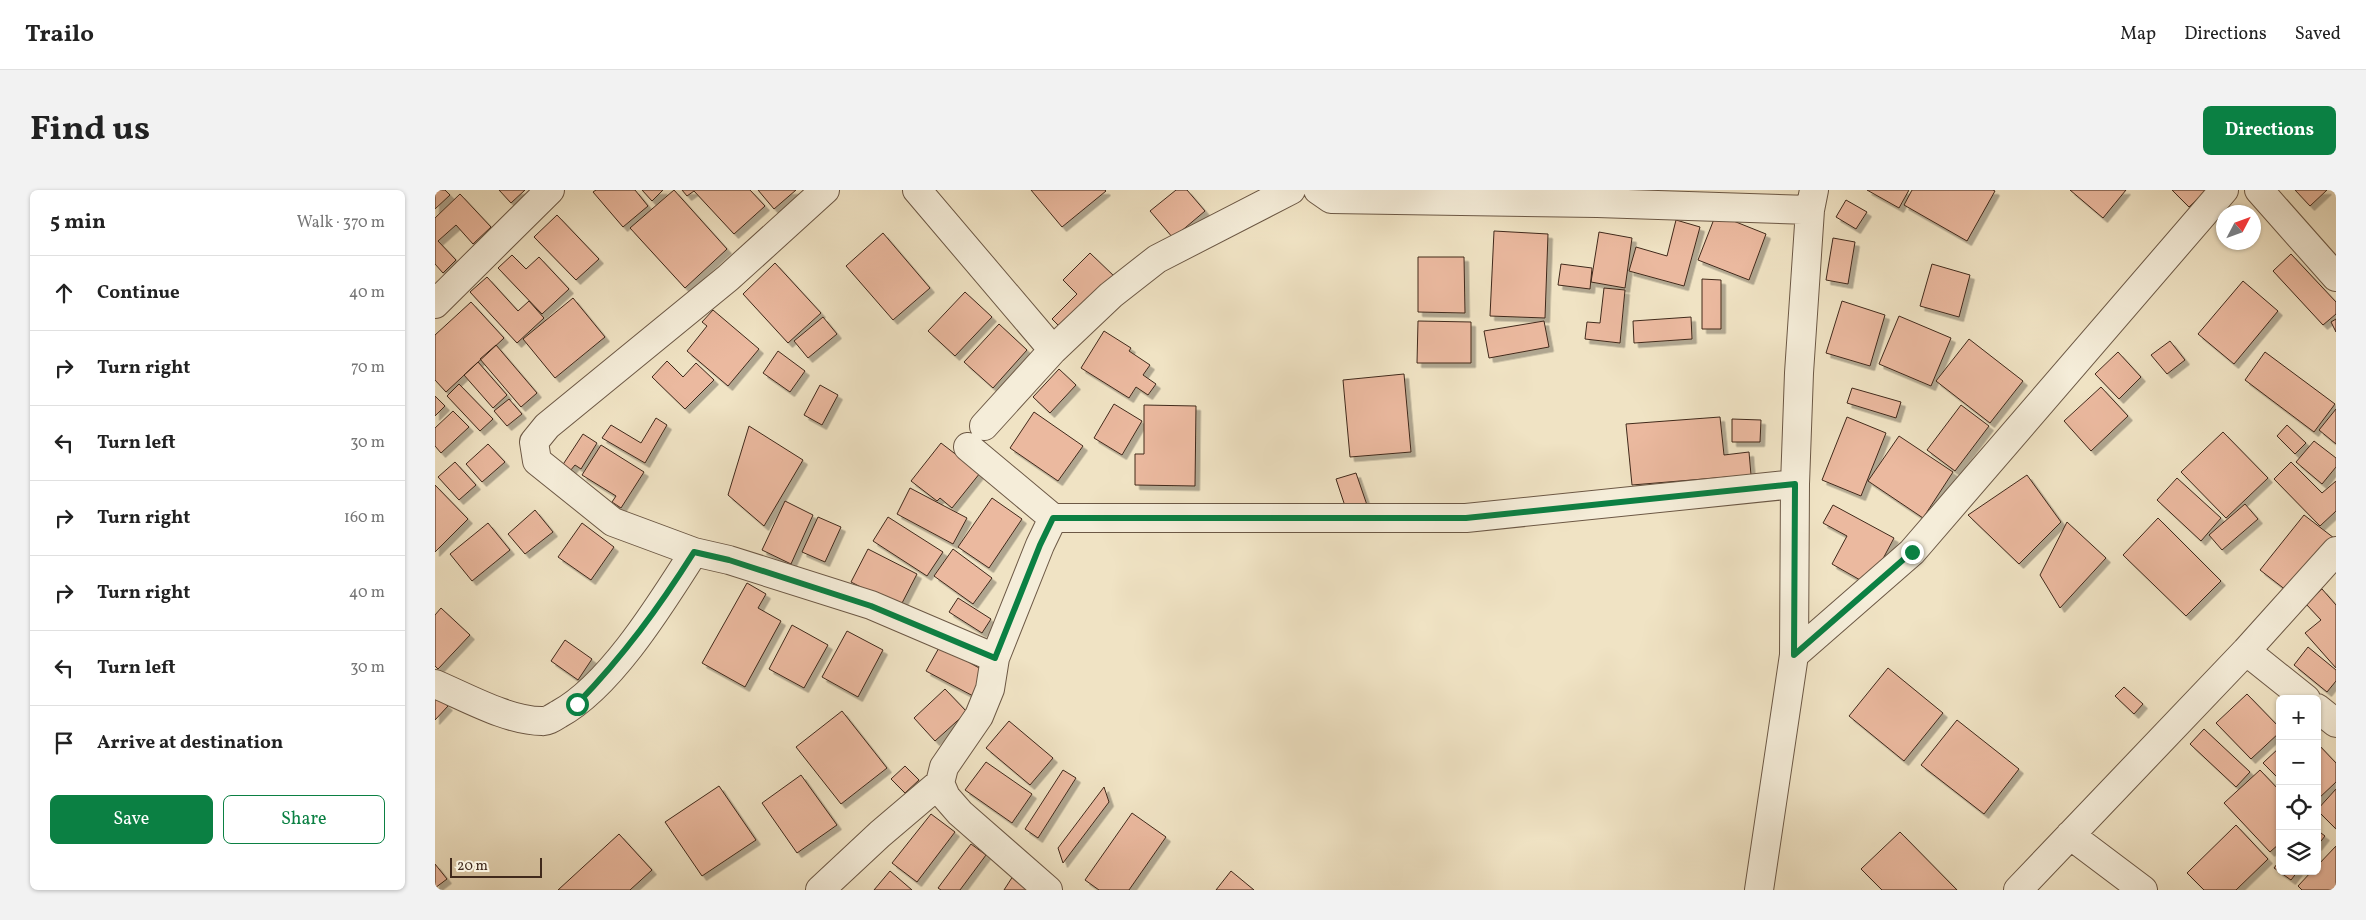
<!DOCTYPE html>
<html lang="en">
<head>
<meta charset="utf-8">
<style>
  :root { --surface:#fff; --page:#f2f2f2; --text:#222; --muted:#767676; --line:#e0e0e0; --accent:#0b8043 }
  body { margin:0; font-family:Vollkorn,serif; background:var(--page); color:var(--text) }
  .controls { position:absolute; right:15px; bottom:15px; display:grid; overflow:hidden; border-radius:8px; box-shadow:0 1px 4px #0004 }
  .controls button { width:45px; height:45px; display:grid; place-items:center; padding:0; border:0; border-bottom:1px solid var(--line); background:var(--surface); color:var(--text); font:25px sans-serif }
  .compass { position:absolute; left:1781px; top:15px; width:45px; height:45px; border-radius:50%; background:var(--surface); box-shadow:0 1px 4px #0004; rotate:49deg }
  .scale { position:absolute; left:15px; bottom:12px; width:92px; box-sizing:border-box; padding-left:5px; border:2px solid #40291b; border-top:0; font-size:14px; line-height:18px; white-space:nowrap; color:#40291b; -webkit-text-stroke:4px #f5edd9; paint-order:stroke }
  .stop { position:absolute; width:15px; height:15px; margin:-11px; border:4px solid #0b8043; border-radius:50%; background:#fff }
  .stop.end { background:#0b8043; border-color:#fff; box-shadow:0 1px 5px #0008 }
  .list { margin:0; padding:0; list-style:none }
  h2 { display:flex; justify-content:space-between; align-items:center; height:65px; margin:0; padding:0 20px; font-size:21px }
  h2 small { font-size:16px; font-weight:400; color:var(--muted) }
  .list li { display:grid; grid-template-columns:32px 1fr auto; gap:15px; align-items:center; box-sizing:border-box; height:75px; padding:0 20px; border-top:1px solid var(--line) }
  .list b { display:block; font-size:19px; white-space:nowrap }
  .list em { font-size:16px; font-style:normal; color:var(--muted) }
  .actions { display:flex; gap:10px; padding:15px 20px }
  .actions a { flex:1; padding:11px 0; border:1px solid var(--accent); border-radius:8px; text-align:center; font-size:18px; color:var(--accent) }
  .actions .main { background:var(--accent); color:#fff }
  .icon { flex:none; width:28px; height:28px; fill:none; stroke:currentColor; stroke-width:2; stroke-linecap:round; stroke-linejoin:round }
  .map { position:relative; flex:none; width:1901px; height:700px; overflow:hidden; border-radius:8px }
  header { display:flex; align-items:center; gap:30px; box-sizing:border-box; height:70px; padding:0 25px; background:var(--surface); border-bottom:1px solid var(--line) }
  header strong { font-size:24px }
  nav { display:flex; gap:28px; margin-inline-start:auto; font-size:18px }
  .intro { display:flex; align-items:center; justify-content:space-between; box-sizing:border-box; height:120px; padding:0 30px }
  h1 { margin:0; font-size:35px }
  .button { padding:12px 22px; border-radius:8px; background:var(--accent); color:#fff; font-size:18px; font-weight:700 }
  main { display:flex; gap:30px; padding:0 30px }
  aside { flex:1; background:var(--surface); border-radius:8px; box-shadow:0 1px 4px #0004 }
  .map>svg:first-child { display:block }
  .building { fill:#ebb99f; stroke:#40291b; filter:url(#shadow) }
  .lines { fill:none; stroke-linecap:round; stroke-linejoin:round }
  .minor-casing { stroke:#6c5845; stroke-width:30 }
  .minor { stroke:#f5edd9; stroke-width:28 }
  .route { stroke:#0b8043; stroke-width:6 }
</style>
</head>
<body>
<header>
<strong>Trailo</strong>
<nav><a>Map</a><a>Directions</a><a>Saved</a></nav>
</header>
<div class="intro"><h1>Find us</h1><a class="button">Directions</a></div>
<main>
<aside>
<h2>5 min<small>Walk · 370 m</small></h2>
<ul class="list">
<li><svg class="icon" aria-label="ahead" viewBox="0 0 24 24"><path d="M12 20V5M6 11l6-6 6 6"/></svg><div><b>Continue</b></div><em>40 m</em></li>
<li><svg class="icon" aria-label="right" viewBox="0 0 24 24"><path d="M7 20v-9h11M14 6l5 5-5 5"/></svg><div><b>Turn right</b></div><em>70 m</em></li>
<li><svg class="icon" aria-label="left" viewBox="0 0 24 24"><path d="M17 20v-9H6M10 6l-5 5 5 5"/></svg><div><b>Turn left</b></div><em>30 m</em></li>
<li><svg class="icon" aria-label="right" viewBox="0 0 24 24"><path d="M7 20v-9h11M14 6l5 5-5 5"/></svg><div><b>Turn right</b></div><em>160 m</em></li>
<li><svg class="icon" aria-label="right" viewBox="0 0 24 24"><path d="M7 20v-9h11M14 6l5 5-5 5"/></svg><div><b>Turn right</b></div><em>40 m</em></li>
<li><svg class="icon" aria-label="left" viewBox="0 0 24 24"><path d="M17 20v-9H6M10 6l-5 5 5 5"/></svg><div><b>Turn left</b></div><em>30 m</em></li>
<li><svg class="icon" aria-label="arrive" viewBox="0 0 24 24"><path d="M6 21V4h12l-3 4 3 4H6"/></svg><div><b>Arrive at destination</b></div></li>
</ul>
<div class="actions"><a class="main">Save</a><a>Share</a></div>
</aside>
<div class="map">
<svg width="1901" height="700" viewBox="0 0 1901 700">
  <defs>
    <filter id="shadow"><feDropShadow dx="4.5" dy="4.5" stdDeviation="0" flood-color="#0004"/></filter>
  </defs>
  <rect width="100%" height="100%" fill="#f0e3c4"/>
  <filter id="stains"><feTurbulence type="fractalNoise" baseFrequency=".004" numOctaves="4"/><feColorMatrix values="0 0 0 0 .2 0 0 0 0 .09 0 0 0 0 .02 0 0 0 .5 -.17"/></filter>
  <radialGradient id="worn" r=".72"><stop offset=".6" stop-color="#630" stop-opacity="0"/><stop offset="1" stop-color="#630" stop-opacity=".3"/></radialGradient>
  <path class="building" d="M0,0H10L15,5L0,19Z
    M64,0H90L76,13Z
    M161,0H200L213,16L188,37L158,2Z
    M207,0H228L217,11Z
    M239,0L292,59L250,98L195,38Z
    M247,0H315L330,16L299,44L259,1L252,6Z
    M323,0H361L339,19Z
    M596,0H670L671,1L627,37Z
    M741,0H752L770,21L738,48L715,21Z
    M1432,0H1474L1464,18Z
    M1477,0H1558L1560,1L1532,51L1469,15Z
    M1635,0H1691L1668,28Z
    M1737,0H1772L1754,17Z
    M1860,0H1892L1875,16Z
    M25,4L56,37L38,54L21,35L3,51L21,70L8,83L0,74V28Z
    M1411,10L1432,22L1421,39L1401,27Z
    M1281,24L1331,44L1314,90L1263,70Z
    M122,25L164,69L141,90L99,47Z
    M1241,30L1265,37L1249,96L1194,81L1201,57L1232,66Z
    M1059,41L1113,44L1110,128L1055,126Z
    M1164,42L1197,48L1190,98L1156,92Z
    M448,43L495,98L458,130L411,76Z
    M1398,48L1420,52L1413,94L1391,90Z
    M655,63L681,88L628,140L617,129L642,104L628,90Z
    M1856,64L1901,112V124L1888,135L1838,81Z
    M77,65L91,79L104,67L134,99L107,124L63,78Z
    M983,67H1029L1030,123L983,122Z
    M340,73L386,123L353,153L308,104Z
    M1126,74L1157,78L1155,99L1123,95Z
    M1497,74L1535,85L1524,127L1485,116Z
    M52,87L83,121L94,111L109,128L82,153L35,102Z
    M1267,89L1286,90V139H1267Z
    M1808,91L1843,121L1799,174L1763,144Z
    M1169,98L1190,100L1185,153L1150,149L1152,132L1165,133Z
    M530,102L557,127L520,166L493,141Z
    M138,108L170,147L120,188L88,149Z
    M1407,111L1450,125L1435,176L1391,163Z
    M36,112L69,148L11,202L0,190V145Z
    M278,120L324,159L293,196L252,161L272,136L267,132Z
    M1464,126L1516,148L1496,196L1444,174Z
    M388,127L402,144L373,168L359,151Z
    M1256,127L1257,149L1199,153L1198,131Z
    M1901,129V142L1896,132Z
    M983,131L1036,132V173H982Z
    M1109,131L1114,157L1054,168L1049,141Z
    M564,134L592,160L558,198L529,172Z
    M669,141L696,158L694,161L715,175L708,185L721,194L713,205L701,197L694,208L646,178Z
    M1534,149L1588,191L1555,233L1501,191Z
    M1735,151L1750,170L1732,184L1716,165Z
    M61,155L102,203L86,217L45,169Z
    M343,161L370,181L355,202L328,183Z
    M1683,162L1706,187L1684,209L1660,184Z
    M1830,162L1900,214L1879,242L1810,190Z
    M232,171L248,187L261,173L279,190L250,219L217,187Z
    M43,172L72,205L58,218L29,185Z
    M624,179L641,195L615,223L598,207Z
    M969,184L976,262L915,267L908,190Z
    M24,194L58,229L45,241L12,206Z
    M385,195L403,205L387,235L369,225Z
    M1666,197L1693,226L1656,261L1629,231Z
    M1417,198L1466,212L1461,228L1412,213Z
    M0,206L10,216L0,226Z
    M74,209L87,224L72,236L59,221Z
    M679,214L707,231L687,265L659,248Z
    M709,215L761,216L760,296L700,295V264H709Z
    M1526,215L1554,236L1520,281L1492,260Z
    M1901,219V254L1884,240Z
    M18,221L34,237L6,263L0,256V238Z
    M599,222L648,256L623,291L575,258Z
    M1285,227L1289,265L1314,262L1316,285L1197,295L1191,234Z
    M1412,227L1451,243L1426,306L1387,290Z
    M221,228L232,235L210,273L167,248L176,235L206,253Z
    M1297,229L1326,230L1325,252H1297Z
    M1852,235L1871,253L1860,264L1842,246Z
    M314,236L368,270L329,336L293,305Z
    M1788,242L1833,288L1791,328L1746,282Z
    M148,244L162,253L146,279L140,275L135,281L127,276Z
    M1464,246L1518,282L1488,328L1433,291Z
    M1879,251L1901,268V277L1887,294L1861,272Z
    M506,253L545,283L517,318L505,308L502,311L476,291Z
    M53,254L70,272L47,292L31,274Z
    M166,255L209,282L186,318L177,312L181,306L147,285Z
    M20,272L41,295L24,310L3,287Z
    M1856,272L1887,303L1901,291V321L1885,336L1839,289Z
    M921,283L932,315L912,322L901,289Z
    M1592,285L1626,332L1584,374L1533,325Z
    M1742,288L1786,328L1766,351L1722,310Z
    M0,295L33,329L0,362Z
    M475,298L532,328L518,354L462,324Z
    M557,308L587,329L554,378L523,357Z
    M350,311L378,325L356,374L327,360Z
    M1810,314L1823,329L1787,360L1774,345Z
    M1398,315L1459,348L1434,395L1397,374L1412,346L1388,333Z
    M100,320L118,342L90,364L73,344Z
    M1869,325L1899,348L1856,404L1825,380Z
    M383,327L406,337L390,372L367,362Z
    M453,327L508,362L492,386L438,351Z
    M1723,328L1786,391L1751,426L1688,365Z
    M1632,332L1671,368L1625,418L1605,385Z
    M53,333L75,360L37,391L15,364Z
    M147,333L179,357L156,390L123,367Z
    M433,359L482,384L465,417L416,392Z
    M518,359L557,388L538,414L499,386Z
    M312,393L331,404L323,418L346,431L310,497L267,473Z
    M1887,399L1901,415V478L1870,443L1886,430L1871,414Z
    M523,408L556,429L547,443L514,422Z
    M6,418L35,445L3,479L0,476V425Z
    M357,435L393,455L369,498L334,479Z
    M412,441L448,460L423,507L387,487Z
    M130,450L157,469L143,490L116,471Z
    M505,456L553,483L540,507L491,481Z
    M1873,457L1901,480V491L1892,502L1859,475Z
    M1453,478L1508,523L1469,571L1414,526Z
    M1689,497L1708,514L1699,524L1680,506Z
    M510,499L532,522L500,551L479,528Z
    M1812,504L1845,538V542L1816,569L1781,533Z
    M0,505L13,516L0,530Z
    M407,521L452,578L406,614L361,557Z
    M1522,530L1584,579L1549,624L1486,575Z
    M574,531L618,568L595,595L551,558Z
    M1769,539L1815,582L1801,597L1755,554Z
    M1882,553L1901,573V592L1882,610Z
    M1845,557V590L1828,573Z
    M551,572L597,604L577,633L530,600Z
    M470,576L484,590L470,603L456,589Z
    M628,580L641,588L603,648L590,639Z
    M1825,580L1845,601V653L1835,662L1789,613Z
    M366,585L402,635L362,663L327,613Z
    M284,596L321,650L267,686L230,632Z
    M669,597L674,612L628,673L623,658Z
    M1901,599V639L1882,620Z
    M697,623L731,647L694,700H664L650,690Z
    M496,624L520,642L482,692L457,673Z
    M1801,635L1833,669L1801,700H1769L1752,683Z
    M1882,640L1890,646L1882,656Z
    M1465,642L1522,700H1447L1426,679Z
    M184,644L217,680L195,700H123Z
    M536,654L551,665L525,700H506L503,698Z
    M1901,656V700H1867L1863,696L1877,681H1882V676Z
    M1845,670V681H1863L1856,690L1839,678Z
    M0,674L12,689L0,698Z
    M455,681L477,700H439Z
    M796,681L819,700H781Z
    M578,686L600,700H569Z"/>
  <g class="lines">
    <defs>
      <path id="minor" d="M482,0L618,160
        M883,0L896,9L1162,13L1375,20
        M1824,0L1901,87
        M0,114L115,0
        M549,236L618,160L676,105L722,69L856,0
        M533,257L618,328H1031L1360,294
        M259,362L178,332L102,271L99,252L112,236L293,88L390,0
        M1811,461L1871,509
        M1359,465L1477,362L1789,0
        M0,494C31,507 73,531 107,531C112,532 119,527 124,524C176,496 227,412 259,362L294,370L436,415L560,468
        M1882,518L1901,533
        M1635,645L1708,700
        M385,700L445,644L505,593
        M613,700L525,623L511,607L505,593L509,577L544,526L555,499L560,468L605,355L618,328
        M1324,700L1359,465L1360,294L1364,183L1375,20L1379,0
        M1583,700L1811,461L1901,361"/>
    </defs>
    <use href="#minor" class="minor-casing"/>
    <use href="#minor" class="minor"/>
  </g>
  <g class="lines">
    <path class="route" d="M142,514C189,465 223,419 259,362L294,370L436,416L560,468L605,355L618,328H1031L1360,294L1359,465L1477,362"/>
  </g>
  <rect width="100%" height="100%" filter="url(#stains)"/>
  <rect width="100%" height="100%" fill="url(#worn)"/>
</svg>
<div class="controls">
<button>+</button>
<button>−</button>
<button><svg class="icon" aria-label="locate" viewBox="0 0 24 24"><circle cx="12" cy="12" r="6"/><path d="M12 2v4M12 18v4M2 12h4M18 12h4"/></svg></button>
<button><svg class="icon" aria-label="layers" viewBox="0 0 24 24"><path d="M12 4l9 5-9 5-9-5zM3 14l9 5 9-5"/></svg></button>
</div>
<svg class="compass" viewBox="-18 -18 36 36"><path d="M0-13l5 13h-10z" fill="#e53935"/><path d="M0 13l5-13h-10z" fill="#767676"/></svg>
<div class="scale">20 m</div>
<div class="stop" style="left:142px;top:514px"></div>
<div class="stop end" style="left:1477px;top:362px"></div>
</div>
</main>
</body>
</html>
